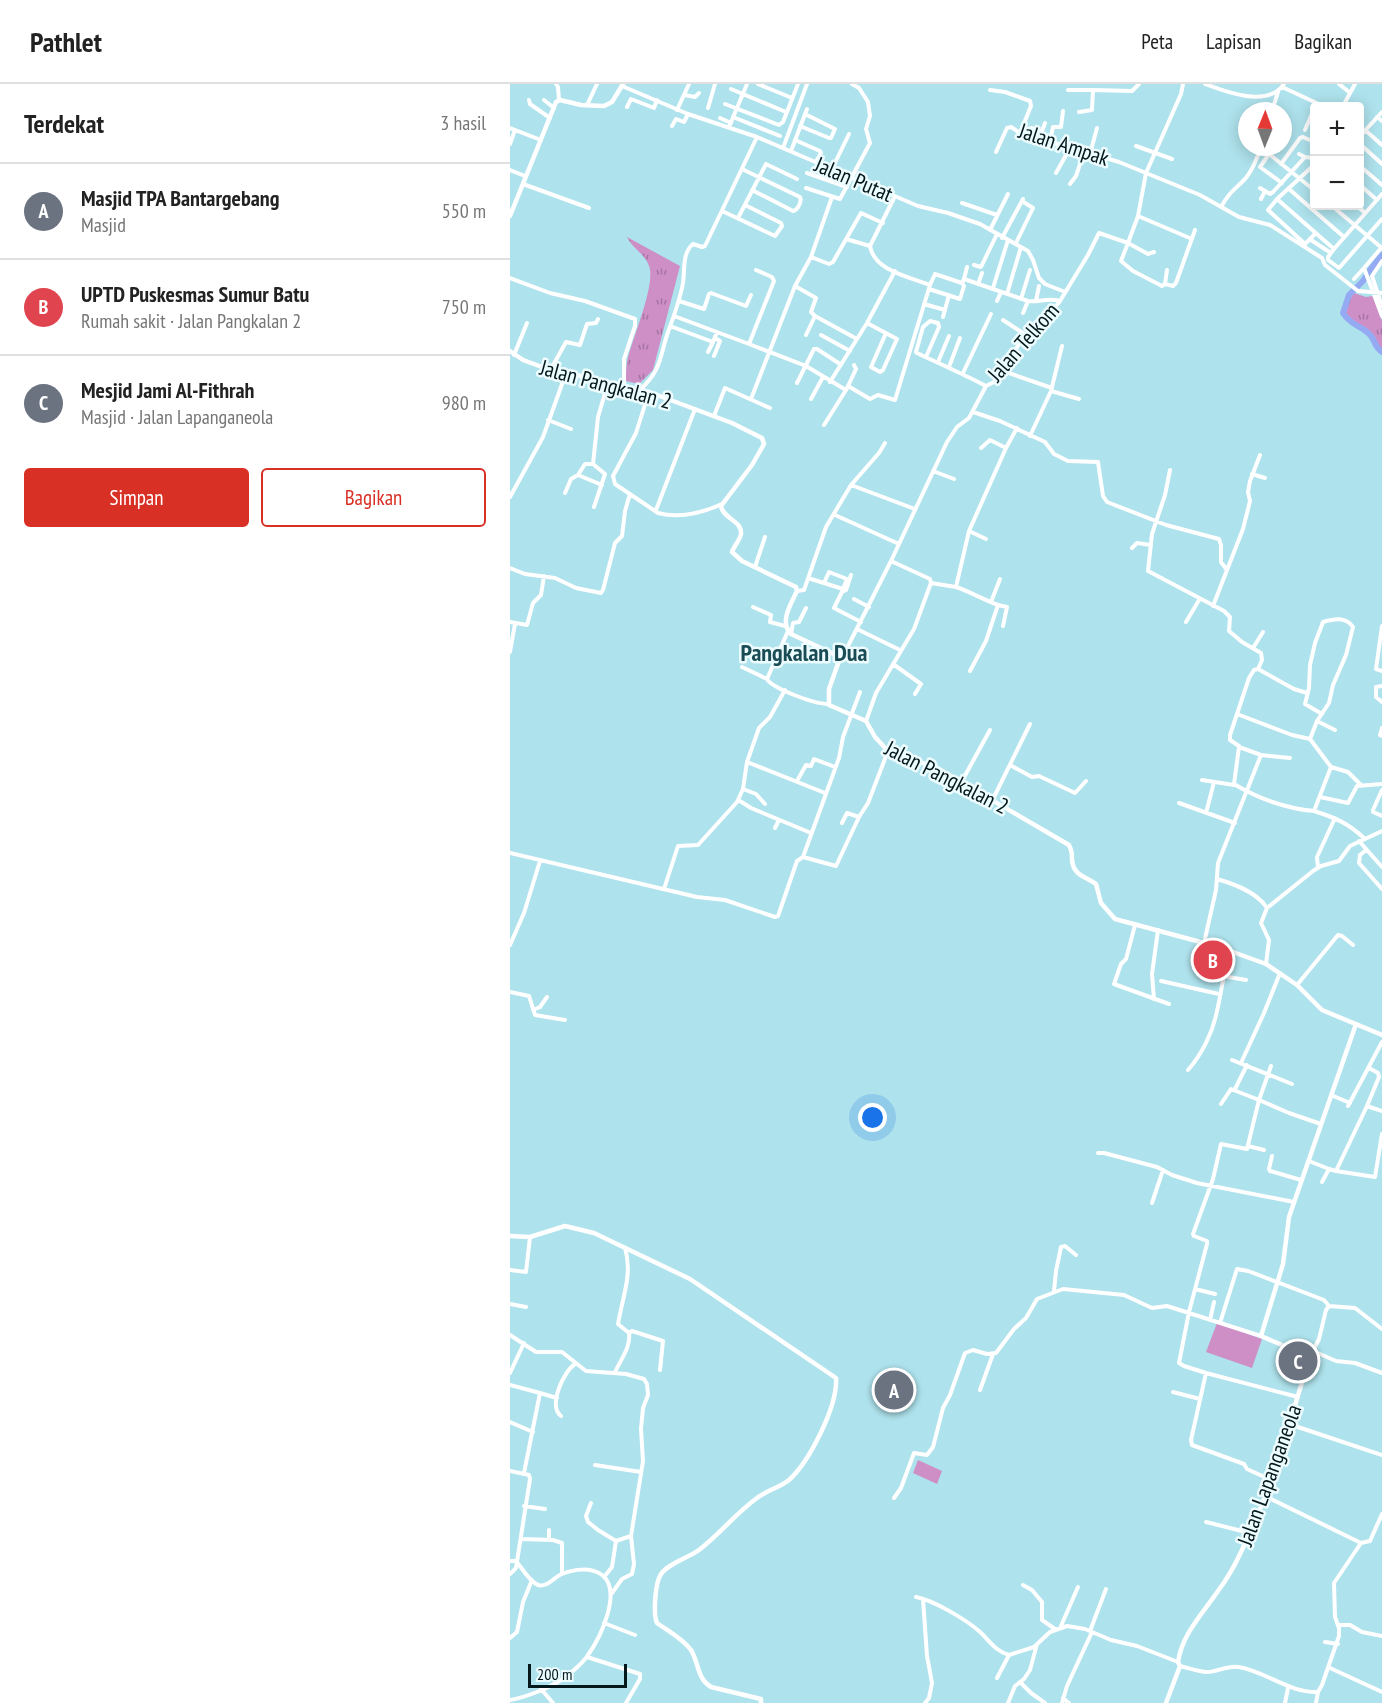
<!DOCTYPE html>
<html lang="id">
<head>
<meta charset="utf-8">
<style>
  :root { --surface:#fff; --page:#f6f6f6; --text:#222; --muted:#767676; --line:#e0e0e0; --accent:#d93025 }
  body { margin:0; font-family:"PT Sans Narrow",sans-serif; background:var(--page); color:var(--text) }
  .controls { position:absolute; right:18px; top:18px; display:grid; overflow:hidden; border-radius:6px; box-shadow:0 3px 15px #0003 }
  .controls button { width:54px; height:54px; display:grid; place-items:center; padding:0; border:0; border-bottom:2px solid var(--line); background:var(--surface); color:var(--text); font:30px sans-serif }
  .compass { position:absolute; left:728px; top:18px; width:54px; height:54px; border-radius:50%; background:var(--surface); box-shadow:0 3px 15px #0003; rotate:1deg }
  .scale { position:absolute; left:18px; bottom:15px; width:99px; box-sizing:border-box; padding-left:6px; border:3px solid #04181c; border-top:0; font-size:16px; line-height:21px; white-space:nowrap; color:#04181c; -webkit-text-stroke:4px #edfcff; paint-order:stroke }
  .you { position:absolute; left:363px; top:1034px; width:21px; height:21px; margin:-15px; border:4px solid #fff; border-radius:50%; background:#1a73e8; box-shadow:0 0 0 9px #1a73e833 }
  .badge { display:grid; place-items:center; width:39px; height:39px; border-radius:50%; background:var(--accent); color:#fff; font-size:20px; font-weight:700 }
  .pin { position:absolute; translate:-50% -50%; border:3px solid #fff; box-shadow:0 2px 6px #0006 }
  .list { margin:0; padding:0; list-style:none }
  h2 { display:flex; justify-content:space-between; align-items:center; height:78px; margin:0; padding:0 24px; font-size:26px }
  h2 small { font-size:20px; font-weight:400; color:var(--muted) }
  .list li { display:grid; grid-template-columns:39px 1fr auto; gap:18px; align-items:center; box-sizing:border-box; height:96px; padding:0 24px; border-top:2px solid var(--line) }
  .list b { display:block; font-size:22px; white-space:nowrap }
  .list p { margin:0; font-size:20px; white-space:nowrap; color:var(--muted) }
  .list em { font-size:20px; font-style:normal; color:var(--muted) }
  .actions { display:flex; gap:12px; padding:18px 24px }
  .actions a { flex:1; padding:14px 0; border:2px solid var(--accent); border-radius:6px; text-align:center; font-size:21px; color:var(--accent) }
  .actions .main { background:var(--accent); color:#fff }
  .map { position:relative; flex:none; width:872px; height:1619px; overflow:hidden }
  header { display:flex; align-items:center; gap:36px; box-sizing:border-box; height:84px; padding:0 30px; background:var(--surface); border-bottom:2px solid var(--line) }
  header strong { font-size:28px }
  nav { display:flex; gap:33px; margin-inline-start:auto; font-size:21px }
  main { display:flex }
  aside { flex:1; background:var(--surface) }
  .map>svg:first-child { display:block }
  .grass { fill:url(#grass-tufts) }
  .park { fill:#ce8fc7 }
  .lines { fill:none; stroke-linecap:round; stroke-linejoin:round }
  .river { stroke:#94abf4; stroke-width:6 }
  .minor { stroke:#fff; stroke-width:4 }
  .tertiary { stroke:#fff; stroke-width:4.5 }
  .labels { text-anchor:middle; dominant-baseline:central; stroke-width:5; stroke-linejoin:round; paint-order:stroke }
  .street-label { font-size:22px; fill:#04181c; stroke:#edfcff }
  .neighbourhood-label { font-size:24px; font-weight:bold; fill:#1a4c55; stroke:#edfcff }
</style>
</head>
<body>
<header>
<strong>Pathlet</strong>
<nav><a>Peta</a><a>Lapisan</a><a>Bagikan</a></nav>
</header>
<main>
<aside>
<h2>Terdekat<small>3 hasil</small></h2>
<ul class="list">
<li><span class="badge" style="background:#6b7280">A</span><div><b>Masjid TPA Bantargebang</b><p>Masjid</p></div><em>550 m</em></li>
<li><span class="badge" style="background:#e0444e">B</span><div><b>UPTD Puskesmas Sumur Batu</b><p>Rumah sakit · Jalan Pangkalan 2</p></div><em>750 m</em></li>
<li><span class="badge" style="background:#6b7280">C</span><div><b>Mesjid Jami Al-Fithrah</b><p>Masjid · Jalan Lapanganeola</p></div><em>980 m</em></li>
</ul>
<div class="actions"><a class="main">Simpan</a><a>Bagikan</a></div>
</aside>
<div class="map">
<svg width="872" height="1619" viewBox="0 0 872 1619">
  <defs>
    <pattern id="grass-tufts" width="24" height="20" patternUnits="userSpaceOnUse" patternTransform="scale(1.5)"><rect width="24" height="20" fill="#ce8fc7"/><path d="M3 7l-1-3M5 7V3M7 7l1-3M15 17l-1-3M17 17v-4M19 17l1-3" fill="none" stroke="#a574a1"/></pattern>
  </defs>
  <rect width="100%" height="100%" fill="#aee2ec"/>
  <path class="grass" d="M117,153L170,182L143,286L129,300L116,297C116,289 116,281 118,273C123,254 146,199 139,182C135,170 123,165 117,153Z
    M844,209L856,213L863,212L872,237V267C866,262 866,256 861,251C852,241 842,240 835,229L840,211Z"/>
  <path class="park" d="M707,1239L752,1255L742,1284L696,1268Z
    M408,1376L432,1387L427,1400L403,1389Z"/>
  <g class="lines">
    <path class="river" d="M872,171L860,186L853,197L839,211L833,229C842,243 852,241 861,252C866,258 863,261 872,268"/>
    <path class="minor" d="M46,0L48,3L49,16
      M248,0L282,14
      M695,0C716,8 758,24 774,0
      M829,0L839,8
      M112,2L178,30L247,53L408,122L438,129L470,140L518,167L523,176L529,194L535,200L555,208
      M772,3L813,22
      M221,5L276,28
      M480,6L495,8L520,17L521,22L510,49
      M558,6H583
      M175,11L185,13L189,9
      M19,16L20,20L40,34
      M34,16L44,24
      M215,20L269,41L273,38L288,0
      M77,21L87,0
      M833,22L845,0
      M117,23L121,15L144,24L147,16
      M198,24L205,0
      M167,26L179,0
      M762,27L768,8
      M569,28L582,26L583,6L622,7L629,0
      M223,33L270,52
      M867,33L872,37
      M210,34L221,39
      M162,42L166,35L174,38L178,30
      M290,42L319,54H321L325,45L295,30
      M219,43L237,0
      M0,44L31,56
      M521,44L532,48
      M795,46L804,25
      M855,46L872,61
      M850,52L872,28
      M529,55L535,39
      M285,56L310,67L311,69L307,76
      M540,57L543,43H551L553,27
      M0,60L5,46
      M850,60L872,80
      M626,62L662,75
      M273,64L297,0
      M281,67L297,25
      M486,68L497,44L501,43L510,49L609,78L690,111L729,133L760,141L812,174L815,181L848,207L872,209
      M580,70L587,44
      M789,70L795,73L804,74
      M771,80L790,54L793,53L804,58
      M804,81L767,115L758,126L795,160L806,149
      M850,82L872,101
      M232,85L290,113C292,117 288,126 283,127L242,106
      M322,85L339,50
      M0,86L15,92
      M297,89L337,103
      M546,89L560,64
      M772,99L750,83L759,70L804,106
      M13,100L79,124
      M560,100L566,92L574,68
      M850,101L867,116
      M296,104L330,115L360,59L356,45L360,32L358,18L349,4L342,0
      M750,104L760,110L763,108L795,73
      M779,105L834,153
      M872,110L824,165L818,173V176L829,184L872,135
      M751,115L755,107
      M767,115L824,165
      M452,119L487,131
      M822,122L872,164
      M847,122L855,129
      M711,123C719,109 722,108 733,97C742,88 747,74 751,63
      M212,127L265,152L272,142L271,139L235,121
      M628,132L682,155
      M228,134L256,80L287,95
      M480,146L498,110
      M492,154L513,115
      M336,155L360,162
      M801,156L821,169
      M506,159L523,124L512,117
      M872,163L854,184L872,232
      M644,168L638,170L618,159L611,177L623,187L652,202L655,200L657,186
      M301,173L319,180L323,178L351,129L373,139
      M872,177L862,192L872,222
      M464,181L471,183L487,150
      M246,186L262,193L264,197L239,260L296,282L336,306L314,341
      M0,194L40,209L75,217L125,235V242L114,275V302
      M454,195L457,183
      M844,195L854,184
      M468,200L472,189
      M655,200L663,202L666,199L685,146
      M420,201L425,190L452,199L454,195L518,217C529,219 537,213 550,217
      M285,202L306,214L301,228L305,232
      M483,204L498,156
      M419,205L450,215L454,202L452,199
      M497,210L511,163
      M511,215L520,186
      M169,217L194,225L199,210L201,209L236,222L241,211
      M487,217L491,208
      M526,217L529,202
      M414,220L435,226
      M513,229L518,217
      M164,232L239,260
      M433,233L439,211
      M493,236L516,251
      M357,239L387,255L373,286L370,288L361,283L376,249
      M160,242L203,258L207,248
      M296,251L305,232L347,255
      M311,251L340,267
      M198,268L203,258
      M4,271L17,239
      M204,272L210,257L205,254
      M416,273L429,243L428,239L420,237L413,243L406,268L407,269C430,280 453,290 476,302
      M428,278L439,252
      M439,283L450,254
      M41,285L56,258L70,261L77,240L86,239L88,235
      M493,287L542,304
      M453,289L481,230
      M320,298L357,239L385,187
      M287,299L304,265H307L330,280
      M338,302L346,285L344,281
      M130,306C152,285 149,275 158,248C164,232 170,216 173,199C175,186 172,169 183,160L192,163L195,162L247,53
      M336,306L338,302L360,315L368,311L385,316L420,201C400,193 364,187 360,162L385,112
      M541,307L569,315
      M139,308L126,349L103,392L105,400L148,429C170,435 192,429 212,420
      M241,315L285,202L301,173L322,113
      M301,315L313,293
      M463,328L490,337L535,358L544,370L558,377L588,378L593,412L597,418L656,441L709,455L711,461V478L717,486
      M204,332L215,304L260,324
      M38,336L61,345
      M520,352L541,307L552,262
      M471,364L480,356L496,364
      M660,386L655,411L642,450L638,487L714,527L720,533L719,547L732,558L751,569L752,576L748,585L744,586L739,594L720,651V656L729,662
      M423,387L444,395
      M742,390L755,394
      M68,391L92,401
      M341,401L405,425
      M55,409L61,395L68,391L75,380H83
      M0,413L33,353L56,289
      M84,423L95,390L83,380L88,333L98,299
      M146,426L185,325
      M325,431L389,460
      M459,447L476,455
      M622,464L627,459L641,461
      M381,477L420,495L421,499L446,503L459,447L496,364L507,344
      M245,483L255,453
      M0,484L15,490L45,494L66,504L91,509L93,506L105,459L112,452L115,427L120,410
      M341,491L336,506L332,508L324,524L351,538
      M298,494L333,505L337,495L319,488L314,499
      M446,503C461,508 474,516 488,521L476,557L460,587
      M287,507L294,506L316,443L341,401L369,369L375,359
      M344,515L359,523
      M481,518L490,495
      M488,521L497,523L493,542
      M703,522L733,445L740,417L738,408L740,397L750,371
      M243,523L261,531L260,538L275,542
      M0,538L17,541L23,519L31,511L34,492
      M676,538L689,516
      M872,542L866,585L872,587
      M347,545L390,566
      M281,550L283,539L289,538L296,524
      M743,564L753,548
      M0,568L5,540
      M330,574L334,570L381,477L437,358L447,343L459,334L476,302L484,298L493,287L513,253L528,245L550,217L578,171L589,149L618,159L628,132L636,89L671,10L673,0
      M383,580L411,600L405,610
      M232,583L257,595C263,605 305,620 318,620
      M748,585L784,605L797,609
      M257,595L278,547
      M872,602L866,603V613L872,618
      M356,637L366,609L404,545L421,499
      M807,637L825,646
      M872,644L870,651L872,652
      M800,655L807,637L819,619L823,601L836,571L843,543C836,532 823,535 813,538L805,559L800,581L799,604L795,620L812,630
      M751,671L780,674
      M237,678L315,709
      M500,681L522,693L529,692L565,709L576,697
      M821,683L838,688L851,701
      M692,696L724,701
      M287,697L296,681L301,682L304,675L325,683
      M452,697L480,646
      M233,705L246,710L255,720
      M872,706L863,726V728L872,732
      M810,713L838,719L847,702L872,700
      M483,715L520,640
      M230,717L241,724L301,749
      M669,719L725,739
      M804,727C826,734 838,739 855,755
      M696,729L704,698
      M332,739L337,729L349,733L358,719L378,667
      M265,744L269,736
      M849,757L872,783
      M856,766L850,771L849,779L872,805
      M0,769L187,813L215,816L265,833L268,832L287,777L293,773L326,782L349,733
      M293,773L329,674L333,653L350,608
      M808,784L807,773L825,734
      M707,795C724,800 747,808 757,824
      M154,805L168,762L188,761L227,718L233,705L237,678L249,644L260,633L275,606
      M625,841L616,875L611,880L604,900L659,920
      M694,859L706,806L708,779L751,671L729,663L724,700C747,714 777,725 804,727L821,683L800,655L782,651L727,630
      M0,861L14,829L30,777
      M756,880L759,856L751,839L757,824L803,787L811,782L829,777L840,762L872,747
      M713,892L736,896
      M651,897L709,910
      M787,901L828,851L832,852L843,861
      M0,908L19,912L25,931L55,936
      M644,915L642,890L648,846
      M23,926L30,923L37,913
      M722,976L782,1000
      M731,979L754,929L770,889
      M761,982L749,1016L779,1029L811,1040
      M678,986C692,970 703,948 707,927C712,907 713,887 721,867
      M725,1005L737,981
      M821,1011L840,1019
      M711,1020L721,1005L749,1016L737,1065L711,1060L703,1095L683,1150L684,1152L697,1157V1160L679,1228L669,1279L674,1282L696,1289L788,1313
      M838,1022L872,958
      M857,1022L872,1027
      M738,1062L754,1066
      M588,1069H594L647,1083L662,1091L687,1099L784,1118
      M762,1072L759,1085L760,1087L791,1096
      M799,1077L819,1085
      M826,1087L865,1093L872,1050
      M812,1098L819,1085L826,1087L857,1022L869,993L868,989L859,984
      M642,1119L653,1086
      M0,1186L16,1188L20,1153
      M685,1205L705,1210
      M544,1207L546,1187L551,1163L555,1162L566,1171
      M0,1220L16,1223
      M700,1236L704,1218
      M710,1239L727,1185L738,1187L814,1216L819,1222
      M119,1249L122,1247L153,1257L150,1286
      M0,1251L26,1268H52L76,1287L116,1290L134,1295L137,1300L138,1311L133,1324L131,1345L133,1377L121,1452L124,1480L122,1490L112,1495L102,1509
      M803,1267L826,1277L845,1279L872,1289
      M800,1273L809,1255L816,1226L819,1222L845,1224L872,1245
      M105,1288C111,1275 121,1263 119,1249L108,1240C112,1215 123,1190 115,1164
      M0,1289L14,1259
      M696,1289L681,1356L682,1361L734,1380L737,1385L761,1396
      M0,1301L30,1309L14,1389
      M470,1306L483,1270
      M663,1308L690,1315
      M30,1309L47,1314
      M51,1332C38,1322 53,1288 65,1280
      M0,1338L23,1348
      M779,1340L872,1371
      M85,1381L131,1388
      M0,1387L19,1391L20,1395L6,1484L0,1490
      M384,1414L391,1404L404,1369L417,1371L423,1363L433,1324L440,1311L455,1269L463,1266L477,1270L486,1269L504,1245L516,1234L527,1215L553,1205L614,1211L642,1224L657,1222L751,1252
      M81,1419L76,1432L78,1438L88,1446L106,1457
      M14,1422L35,1425
      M696,1438L740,1449
      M11,1455L43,1456L52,1459V1490
      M39,1456V1446
      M851,1459L860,1457L872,1430
      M0,1477H6C12,1484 19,1497 28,1501C37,1504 44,1493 52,1490C64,1485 81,1483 92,1491C113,1507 90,1554 78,1571C73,1579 60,1590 51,1596C39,1604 14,1614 0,1616
      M94,1493L102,1483L106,1457L121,1452
      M513,1501L522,1506L532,1518V1536L545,1545
      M406,1513C423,1516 455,1535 469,1547C479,1556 485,1567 499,1571L524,1563L540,1548L557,1542L575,1545L601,1556L627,1562L668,1578
      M413,1515L417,1572L422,1599L419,1614L415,1619
      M94,1539L125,1551
      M828,1541H840L852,1548L872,1552
      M551,1542L568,1503
      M580,1547L596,1505
      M0,1554L7,1548L13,1518L22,1496
      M815,1558L828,1560
      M77,1573L130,1590V1595L116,1619
      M670,1582C679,1584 688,1588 697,1588C708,1588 717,1581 729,1583C757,1588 779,1609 808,1608L812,1601L829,1552V1544L825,1533L824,1499L851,1459L755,1412
      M820,1584L872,1608
      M487,1594L499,1571
      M510,1598L521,1609L535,1619
      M31,1605L43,1619
      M553,1614L559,1619
      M498,1619L505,1602L514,1595L520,1586L527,1560
      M552,1619L557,1602L582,1548
      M775,1619L778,1604
      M806,1619L808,1608"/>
    <path class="tertiary" d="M0,132L46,18L50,16L71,21L94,22L102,18L113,0
      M0,267L13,276L32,283L139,308L222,339L252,354L254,360L242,381L211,422C213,435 232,436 231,450C230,456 224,462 222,468L232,477L286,503L287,507C281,520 269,538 281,550L328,572L330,574L319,605V621L356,637L365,653L378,667L427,684L559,761C562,767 562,770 562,776C563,791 576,793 586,800L591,819L605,835L709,863L756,880L787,901L812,926L872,951
      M0,1152L20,1153L55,1142L84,1149L180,1195L326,1294C328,1322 299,1378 279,1396C269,1404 257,1406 247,1414C226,1429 210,1450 189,1466C178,1474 159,1479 151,1490C145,1499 143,1530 147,1539C158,1547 173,1555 181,1566C189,1579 187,1595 201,1603L251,1615V1619
      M656,1619L670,1582L668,1578C672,1550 693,1529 708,1507C717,1495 725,1481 731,1468C762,1406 779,1338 800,1273L751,1252L773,1180L779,1133L846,940"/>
  </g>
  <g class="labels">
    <g class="street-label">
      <text transform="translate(554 60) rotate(18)">Jalan Ampak</text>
      <text transform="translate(344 95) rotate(23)">Jalan Putat</text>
      <text transform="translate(513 258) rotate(-49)">Jalan Telkom</text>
      <text transform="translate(96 300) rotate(15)">Jalan Pangkalan 2</text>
      <text transform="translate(437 693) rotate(27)">Jalan Pangkalan 2</text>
      <text transform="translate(759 1391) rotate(-70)">Jalan Lapanganeola</text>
    </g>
    <g class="neighbourhood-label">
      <text x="294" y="568">Pangkalan Dua</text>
    </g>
  </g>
</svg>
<div class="controls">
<button>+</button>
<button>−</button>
</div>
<svg class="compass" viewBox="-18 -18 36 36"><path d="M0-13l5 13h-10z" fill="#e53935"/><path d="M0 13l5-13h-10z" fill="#767676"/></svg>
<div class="scale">200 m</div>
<div class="you"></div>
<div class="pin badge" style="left:384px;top:1306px;background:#6b7280">A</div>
<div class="pin badge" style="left:703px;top:876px;background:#e0444e">B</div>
<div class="pin badge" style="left:788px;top:1277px;background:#6b7280">C</div>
</div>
</main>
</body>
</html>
